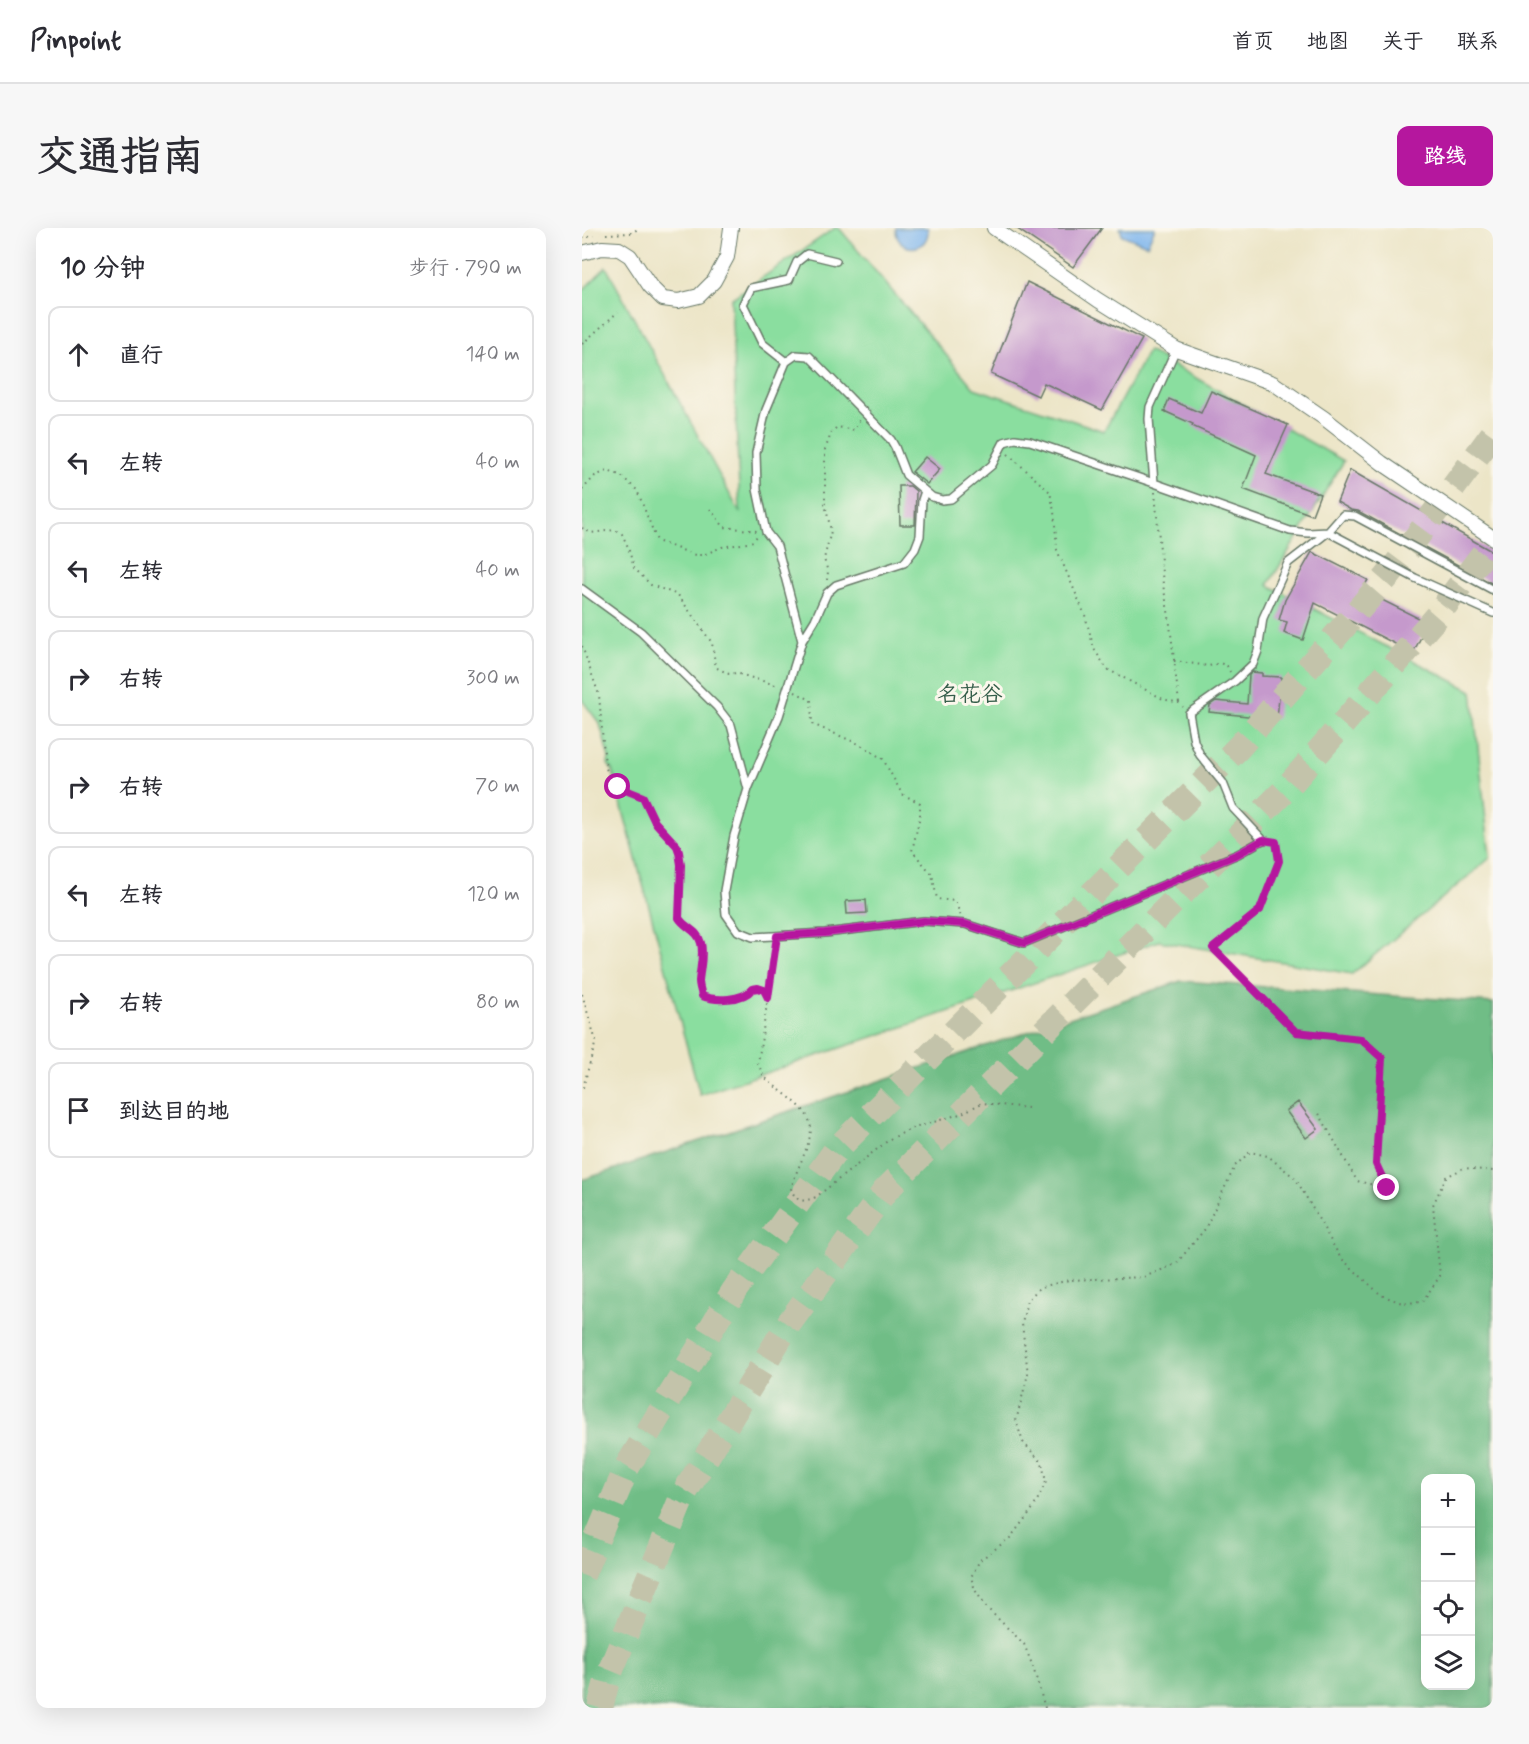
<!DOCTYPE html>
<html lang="zh">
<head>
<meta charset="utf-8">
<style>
  :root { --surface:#fff; --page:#f7f7f7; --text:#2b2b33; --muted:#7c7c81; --line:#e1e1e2; --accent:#b5179e }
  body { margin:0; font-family:Mynerve,"LXGW WenKai TC",sans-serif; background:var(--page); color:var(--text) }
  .controls { position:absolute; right:18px; bottom:18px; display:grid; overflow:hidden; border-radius:12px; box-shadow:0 6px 24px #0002 }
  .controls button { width:54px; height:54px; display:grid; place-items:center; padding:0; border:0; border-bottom:2px solid var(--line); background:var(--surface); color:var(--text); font:30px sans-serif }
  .stop { position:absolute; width:18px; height:18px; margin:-14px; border:4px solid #b5179e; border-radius:50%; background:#fff }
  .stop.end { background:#b5179e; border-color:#fff; box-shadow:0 2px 6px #0008 }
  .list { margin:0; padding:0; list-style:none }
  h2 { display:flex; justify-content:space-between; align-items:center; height:78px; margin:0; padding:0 24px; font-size:26px }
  h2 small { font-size:20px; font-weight:400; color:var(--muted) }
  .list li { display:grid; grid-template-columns:39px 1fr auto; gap:18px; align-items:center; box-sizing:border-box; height:96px; margin:0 12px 12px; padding:0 12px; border:2px solid var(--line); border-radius:12px }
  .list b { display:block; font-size:22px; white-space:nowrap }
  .list em { font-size:20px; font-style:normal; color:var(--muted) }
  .icon { flex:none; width:33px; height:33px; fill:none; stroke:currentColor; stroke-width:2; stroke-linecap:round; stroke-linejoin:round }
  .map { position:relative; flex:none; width:911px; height:1480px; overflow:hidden; border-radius:12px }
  header { display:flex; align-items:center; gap:36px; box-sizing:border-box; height:84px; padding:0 30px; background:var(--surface); border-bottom:2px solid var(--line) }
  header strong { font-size:28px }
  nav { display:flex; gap:33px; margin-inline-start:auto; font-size:21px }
  .intro { display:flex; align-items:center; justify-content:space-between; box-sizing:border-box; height:144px; padding:0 36px }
  h1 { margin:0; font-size:42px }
  .button { padding:15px 27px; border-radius:12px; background:var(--accent); color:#fff; font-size:21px; font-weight:700 }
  main { display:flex; gap:36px; padding:0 36px }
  aside { flex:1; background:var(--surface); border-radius:12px; box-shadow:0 6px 24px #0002 }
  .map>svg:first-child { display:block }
  .green { fill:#8ade9f; stroke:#548e6a; stroke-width:1.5 }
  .forest { fill:#6fbd86; stroke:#477d5d; stroke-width:1.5; fill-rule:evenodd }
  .water { fill:#7eb5ed; stroke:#4e7990; stroke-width:1.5 }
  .building { fill:#c599cc }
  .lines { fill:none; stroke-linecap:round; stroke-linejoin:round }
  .motorway-tunnel { stroke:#c3c3aa; stroke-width:26; stroke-dasharray:26 13; stroke-linecap:butt }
  .service-casing { stroke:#677867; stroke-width:10 }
  .minor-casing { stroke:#677867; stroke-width:16 }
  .path { stroke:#677867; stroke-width:2; stroke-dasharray:1.5 4.5; stroke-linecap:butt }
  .service { stroke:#fff; stroke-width:7 }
  .minor { stroke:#fff; stroke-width:14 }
  .route { stroke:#b5179e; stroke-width:8 }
  .labels { text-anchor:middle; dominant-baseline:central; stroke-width:6; stroke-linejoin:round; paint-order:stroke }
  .park-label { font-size:22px; fill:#345d49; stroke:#fbf7ec }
</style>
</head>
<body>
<header>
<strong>Pinpoint</strong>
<nav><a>首页</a><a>地图</a><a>关于</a><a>联系</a></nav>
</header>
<div class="intro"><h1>交通指南</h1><a class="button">路线</a></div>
<main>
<aside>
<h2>10 分钟<small>步行 · 790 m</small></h2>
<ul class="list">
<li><svg class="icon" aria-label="ahead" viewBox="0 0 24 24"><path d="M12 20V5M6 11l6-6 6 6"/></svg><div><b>直行</b></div><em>140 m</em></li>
<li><svg class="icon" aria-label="left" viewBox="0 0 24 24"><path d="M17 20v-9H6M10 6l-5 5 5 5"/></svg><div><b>左转</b></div><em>40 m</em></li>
<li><svg class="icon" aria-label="left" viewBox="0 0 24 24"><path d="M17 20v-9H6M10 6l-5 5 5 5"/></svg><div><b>左转</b></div><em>40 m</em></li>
<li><svg class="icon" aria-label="right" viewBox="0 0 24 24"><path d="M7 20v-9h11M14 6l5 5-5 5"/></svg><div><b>右转</b></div><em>300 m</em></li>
<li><svg class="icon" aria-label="right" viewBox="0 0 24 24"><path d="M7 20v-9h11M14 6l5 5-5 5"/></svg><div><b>右转</b></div><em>70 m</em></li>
<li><svg class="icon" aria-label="left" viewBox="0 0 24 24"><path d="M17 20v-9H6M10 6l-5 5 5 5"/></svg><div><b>左转</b></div><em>120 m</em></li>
<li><svg class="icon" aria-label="right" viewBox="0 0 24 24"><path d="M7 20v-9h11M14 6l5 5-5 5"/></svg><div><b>右转</b></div><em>80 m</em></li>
<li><svg class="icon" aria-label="arrive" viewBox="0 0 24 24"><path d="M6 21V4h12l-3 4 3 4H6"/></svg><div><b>到达目的地</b></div></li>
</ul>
</aside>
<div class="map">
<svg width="911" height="1480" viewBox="0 0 911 1480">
  <rect width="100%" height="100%" fill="#fbf7ec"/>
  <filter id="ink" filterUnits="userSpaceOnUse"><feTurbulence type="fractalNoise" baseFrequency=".0167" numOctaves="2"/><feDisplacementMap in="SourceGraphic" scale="12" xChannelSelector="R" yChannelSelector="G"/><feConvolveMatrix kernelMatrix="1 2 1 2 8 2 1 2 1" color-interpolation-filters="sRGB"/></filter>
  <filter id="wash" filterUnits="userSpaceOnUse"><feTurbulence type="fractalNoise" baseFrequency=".008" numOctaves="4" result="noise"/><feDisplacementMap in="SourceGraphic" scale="24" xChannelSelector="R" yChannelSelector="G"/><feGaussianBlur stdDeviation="1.35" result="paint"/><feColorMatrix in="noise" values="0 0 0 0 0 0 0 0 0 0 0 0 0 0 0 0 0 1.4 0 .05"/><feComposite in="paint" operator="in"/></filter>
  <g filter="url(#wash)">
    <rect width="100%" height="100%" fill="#ece5c7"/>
    <path class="green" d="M253,0H257L392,160L522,203L566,123L762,233L686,357L890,463L908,630L770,746L577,713L118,867L30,542L26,536L27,530L18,496L0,472V63L24,39L158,285L149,71Z"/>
    <path class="forest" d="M599,753L911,775V1480H0V952ZM844,1250H888V1458H844Z"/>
    <path class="water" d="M314,0H346C348,26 313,26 314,0Z
      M538,0H573L565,17L540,7Z"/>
    <g id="blocks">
      <path class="building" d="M434,0H520L491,39Z
        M445,54L560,111L520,182L462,155L456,168L409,146Z
        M629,163L706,197L684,246L738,266L730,287L661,261L674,227L610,198L611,196L582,183L587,171L619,185Z
        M343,229L358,241L345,256L330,244Z
        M768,242L911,324V356L776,283L769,282L755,274Z
        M317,258H328L334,263L333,297H318Z
        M730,324L786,352L780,362L846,395L831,425L733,375L721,412L702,405L705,394L697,392L703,372Z
        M670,444L680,445V448L699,449L695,491L627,484L628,477L634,473L665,476L667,447Z
        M284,672L285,685L265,686L264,673Z
        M716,874L736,901L724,910L704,883Z"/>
    </g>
  </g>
  <g filter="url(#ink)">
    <use href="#blocks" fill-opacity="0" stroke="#677867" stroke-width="1.5"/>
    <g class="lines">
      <path class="motorway-tunnel" d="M0,1347L45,1239L152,1063L254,922L657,519L805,349L911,206
        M18,1480L26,1449L101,1267L205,1098L303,963L703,562L855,388L911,313"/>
      <defs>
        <path id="service" d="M594,121L568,179L567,191L572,255L708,303L726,305L746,304
          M204,134L180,115L161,76L169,60L207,52L215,34L225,26L254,33
          M343,263L340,272L338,308L333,321L322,335L254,357L245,365L233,392L220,413L197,488L166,561L152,608L142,663L144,686L156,703L171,709L243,705L342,693L383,696L442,715L656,626L681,612L651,580L641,555L618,527L612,513L607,485L653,453L671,436L676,423L681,390L706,335L746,304
          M0,361L59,404L135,479L149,497L166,561
          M911,362L773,288L761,287L746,304L833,350L911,385
          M220,413L195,318L184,304L175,261L174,225L184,182L204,134L214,127L227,128L309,212L313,219L324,247L350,269L360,272L369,271L410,237L422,214L433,211L448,213L572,255"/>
        <path id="minor" d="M412,0L516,72L594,121L691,155L742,190L800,235L911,310
          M0,25L20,20L37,21L48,28L68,58L81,71L96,73L117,68L132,53L145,29L149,0"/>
      </defs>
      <use href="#service" class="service-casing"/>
      <use href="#minor" class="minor-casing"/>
      <path class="path" d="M24,6L50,5L57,0
        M0,10L12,8
        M0,116L36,84
        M426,226L468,264L472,283L475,322L503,387L512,421L525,441L581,471L597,475L601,479
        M0,262L13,248L25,243L38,247L55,262L75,313L113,327H121L140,319L165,315L171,313L176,307
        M573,264L581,357L587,388L597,475
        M128,281L142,299L175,303
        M0,300L9,305L33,302L40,306L46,319L52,340L69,357L96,367L130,415L133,435L135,440L147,446L154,445L197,458
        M245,352L246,344L242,331L249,303L243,276V221L247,212L248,206L255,199L272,202L278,191
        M0,418L17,467L23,537L27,549L36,559L61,569L73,594L95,618L97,624L99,637L97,690C102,699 112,701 117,710C124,723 118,739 117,753C117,758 119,763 120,768C133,773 161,773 170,761C179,759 182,762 186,769
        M592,433L627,438L638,435L645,438L648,444
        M213,464L229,472L230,496L277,516L301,531L320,566L338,575V588L330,623L350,646L355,671L373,673L379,688
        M690,613L695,614L697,633L678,682L631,720L714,804L779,811L800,830L794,936L805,960L775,953L735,882
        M194,716L176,835C178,839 179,844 182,848C197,866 235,880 228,908C224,927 213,943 209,962C216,975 221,974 234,969L308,911L329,901L378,886L400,875L446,880
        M0,766L14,813L0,863
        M463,1480L451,1439L442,1416L404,1379L393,1362L389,1349L398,1332L428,1310L452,1279L464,1254L460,1235L441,1214L434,1193L446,1146L440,1096L445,1072L459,1059L487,1052L562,1049L594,1036L623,1001L653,938L668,924L686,928L714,951L758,1029L799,1067L820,1075L840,1074L858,1048L851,977L864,949L882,940L911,943"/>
      <use href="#service" class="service"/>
      <use href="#minor" class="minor"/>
    </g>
  </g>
  <g class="lines" filter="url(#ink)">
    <path class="route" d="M36,559L61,569L73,594L95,618L97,624L99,637L97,690C103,700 116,702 119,715C122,728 118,740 117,753C117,758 119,763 120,768C133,773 161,773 170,761L176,760L182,762L186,770L195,708L243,705L342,693L383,696L442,715L656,626L681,612L694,614L697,633L678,682L631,720L714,804L779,811L800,830L794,936L805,960"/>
  </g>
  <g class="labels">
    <g class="park-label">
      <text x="388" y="467">名花谷</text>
    </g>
  </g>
</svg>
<div class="controls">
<button>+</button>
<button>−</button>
<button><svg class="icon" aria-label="locate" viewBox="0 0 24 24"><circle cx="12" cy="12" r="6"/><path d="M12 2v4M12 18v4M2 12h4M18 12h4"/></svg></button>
<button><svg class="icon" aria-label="layers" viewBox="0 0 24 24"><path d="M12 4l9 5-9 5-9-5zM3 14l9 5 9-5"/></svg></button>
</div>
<div class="stop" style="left:36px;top:559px"></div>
<div class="stop end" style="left:805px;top:960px"></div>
</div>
</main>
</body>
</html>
